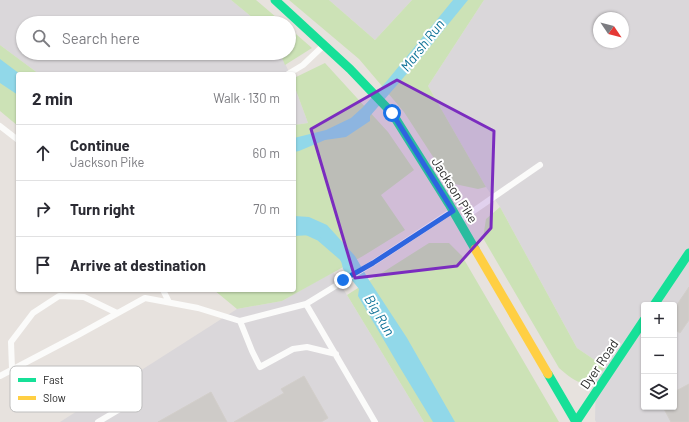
<!DOCTYPE html>
<html lang="en">
<head>
<meta charset="utf-8">
<style>
  :root { --surface:#fff; --page:#f2f2f3; --text:#2b2b33; --muted:#7c7c81; --line:#e1e1e2 }
  body { margin:0; font-family:Barlow,sans-serif; background:var(--page); color:var(--text) }
  .controls { position:absolute; right:12px; bottom:12px; display:grid; overflow:hidden; border-radius:4px; box-shadow:0 1px 3px #0004 }
  .controls button { width:36px; height:36px; display:grid; place-items:center; padding:0; border:0; border-bottom:1px solid var(--line); background:var(--surface); color:var(--text); font:20px sans-serif }
  .compass { position:absolute; left:593px; top:12px; width:36px; height:36px; border-radius:50%; background:var(--surface); box-shadow:0 1px 3px #0004; rotate:125deg }
  .stop { position:absolute; width:12px; height:12px; margin:-9px; border:3px solid #1a73e8; border-radius:50%; background:#fff }
  .stop.end { background:#1a73e8; border-color:#fff; box-shadow:0 1px 4px #0008 }
  .list { margin:0; padding:0; list-style:none }
  h2 { display:flex; justify-content:space-between; align-items:center; height:52px; margin:0; padding:0 16px; font-size:17px }
  h2 small { font-size:13px; font-weight:400; color:var(--muted) }
  .list li { display:grid; grid-template-columns:26px 1fr auto; gap:12px; align-items:center; box-sizing:border-box; height:56px; padding:0 16px; border-top:1px solid var(--line) }
  .list b { display:block; font-size:15px; white-space:nowrap }
  .list p { margin:0; font-size:13px; white-space:nowrap; color:var(--muted) }
  .list em { font-size:13px; font-style:normal; color:var(--muted) }
  .icon { flex:none; width:22px; height:22px; fill:none; stroke:currentColor; stroke-width:2; stroke-linecap:round; stroke-linejoin:round }
  .map { position:relative; flex:none; width:689px; height:422px; overflow:hidden }
  .search { position:absolute; background:var(--surface); box-shadow:0 1px 3px #0004; left:16px; top:16px; width:280px; height:44px; display:flex; align-items:center; gap:10px; box-sizing:border-box; padding:0 14px; border-radius:22px; color:var(--muted); font-size:15px }
  .panel { position:absolute; background:var(--surface); box-shadow:0 1px 3px #0004; left:16px; top:72px; width:280px; height:220px; border-radius:4px }
  .map>svg:first-child { display:block }
  .industrial { fill:#dad7da; fill-rule:evenodd }
  .green { fill:#cce2b6 }
  .water { fill:#91d8e9 }
  .lines { fill:none; stroke-linecap:round; stroke-linejoin:round }
  .stream { stroke:#91d8e9; stroke-width:4 }
  .building { fill:#cecbc8; stroke:#d2ceca }
  .lane { stroke:#fbfbfa; stroke-width:6 }
  .fast { stroke:#16e098; stroke-width:9 }
  .slow { stroke:#ffcf43; stroke-width:9 }
  .route { stroke:#1a73e8; stroke-width:5 }
  .marked { fill:#7b2cbf; fill-opacity:0.2; stroke:#7b2cbf; stroke-width:3; stroke-linejoin:round }
  .labels { text-anchor:middle; dominant-baseline:central; stroke-width:4; stroke-linejoin:round; paint-order:stroke }
  .street-label { font-size:13px; fill:#282828; stroke:#fff }
  .water-label { font-size:14px; font-style:italic; fill:#0d7197; stroke:#fff }
  .key { fill:#fff; stroke:#bebebe; stroke-width:1 }
  .key-label { font-size:11px; fill:#282828 }
</style>
</head>
<body>
<div class="map">
<svg width="689" height="422" viewBox="0 0 689 422">
  <rect width="100%" height="100%" fill="#e7e2de"/>
  <path class="industrial" d="M0,0H231L259,23H23V53H280L290,74H39L0,45Z
    M329,0H412L375,40Z
    M484,0H689V422H596L595,420L596,378L605,367L577,348L500,207L486,187L428,86ZM599,18H623V42H599ZM644,305H674V407H644Z
    M294,85L308,123L294,125Z
    M333,272L424,422H60L237,309L282,301Z"/>
  <path class="green" d="M231,0H256L283,23H259Z
    M289,0H329L375,40L412,0H484L428,86L486,187L478,189L450,183L404,112L359,59Z
    M289,28L312,48L285,65L280,53H289Z
    M0,45L39,74H18V126L0,111Z
    M325,63L388,132L414,170L381,195L405,230L363,256L282,301L237,309L214,290H294V125L308,123L294,85V78Z
    M500,207L577,348L605,367C603,370 600,374 597,377C583,391 570,377 559,368L483,238L486,219Z
    M429,243H449L462,256L559,422H424L347,295Z"/>
  <path class="water" d="M453,0H468L424,54L370,116V121L346,137L325,140L299,151L294,152V138L326,130L351,118L362,108L386,82Z
    M0,59L20,74H18V95L0,83Z
    M294,216L309,217L327,225L355,256L369,280L407,338L455,422H433L399,366L358,296L359,289L343,269L340,256L329,246L312,235L294,236Z"/>
  <g class="lines">
    <path class="stream" d="M306,233L319,239L341,258L343,261"/>
  </g>
  <path class="building" d="M689,287V320L680,333L674,329V330V309Z
    M304,376L328,418L321,422H234L284,393L281,389Z
    M689,384V422H671L663,407H674V392Z
    M211,392L227,422H158Z"/>
  <g class="lines">
    <path class="lane" d="M288,74L303,65L323,46
      M0,126L18,140
      M459,221L540,165
      M163,290L169,302
      M306,304L375,422
      M240,321L252,351L260,367L293,349L307,347L336,354
      M12,369L11,342L33,313L59,296L84,297L117,313
      M0,376L78,335L145,298L198,308L240,321L306,304L373,263L452,211
      M98,422L125,406"/>
    <path class="fast" d="M275,0L350,69L392,113L449,204L475,249
      M654,305L689,253
      M548,374L576,422
      M576,422L644,320"/>
    <path class="slow" d="M475,249L548,374"/>
  </g>
  <g class="lines">
    <path class="route" d="M343,280L373,263L453,211L392,113"/>
  </g>
  <path class="marked" d="M397,80L494,131L491,228L457,266L355,278L311,129Z"/>
  <g class="labels">
    <g class="street-label">
      <text transform="translate(455 190) rotate(58)">Jackson Pike</text>
      <text transform="translate(599 364) rotate(-56)">Dyer Road</text>
    </g>
    <g class="water-label">
      <text transform="translate(422 45) rotate(-52)">Marsh Run</text>
      <text transform="translate(380 315) rotate(59)">Big Run</text>
    </g>
  </g>
  <rect x="10" y="366" width="132" height="46" rx="6" class="key"/>
  <rect x="18" y="378" width="18" height="4" fill="#16e098"/>
  <rect x="18" y="396" width="18" height="4" fill="#ffcf43"/>
  <g class="key-label">
    <text x="43" y="384">Fast</text>
    <text x="43" y="402">Slow</text>
  </g>
</svg>
<div class="controls">
<button>+</button>
<button>−</button>
<button><svg class="icon" aria-label="layers" viewBox="0 0 24 24"><path d="M12 4l9 5-9 5-9-5zM3 14l9 5 9-5"/></svg></button>
</div>
<svg class="compass" viewBox="-18 -18 36 36"><path d="M0-13l5 13h-10z" fill="#e53935"/><path d="M0 13l5-13h-10z" fill="#7c7c81"/></svg>
<div class="stop" style="left:392px;top:113px"></div>
<div class="stop end" style="left:343px;top:280px"></div>
<div class="search"><svg class="icon" aria-label="search" viewBox="0 0 24 24"><circle cx="10" cy="10" r="6"/><path d="M15 15l6 6"/></svg>Search here</div>
<section class="panel">
<h2>2 min<small>Walk · 130 m</small></h2>
<ul class="list">
<li><svg class="icon" aria-label="ahead" viewBox="0 0 24 24"><path d="M12 20V5M6 11l6-6 6 6"/></svg><div><b>Continue</b><p>Jackson Pike</p></div><em>60 m</em></li>
<li><svg class="icon" aria-label="right" viewBox="0 0 24 24"><path d="M7 20v-9h11M14 6l5 5-5 5"/></svg><div><b>Turn right</b></div><em>70 m</em></li>
<li><svg class="icon" aria-label="arrive" viewBox="0 0 24 24"><path d="M6 21V4h12l-3 4 3 4H6"/></svg><div><b>Arrive at destination</b></div></li>
</ul>
</section>
</div>
</body>
</html>
